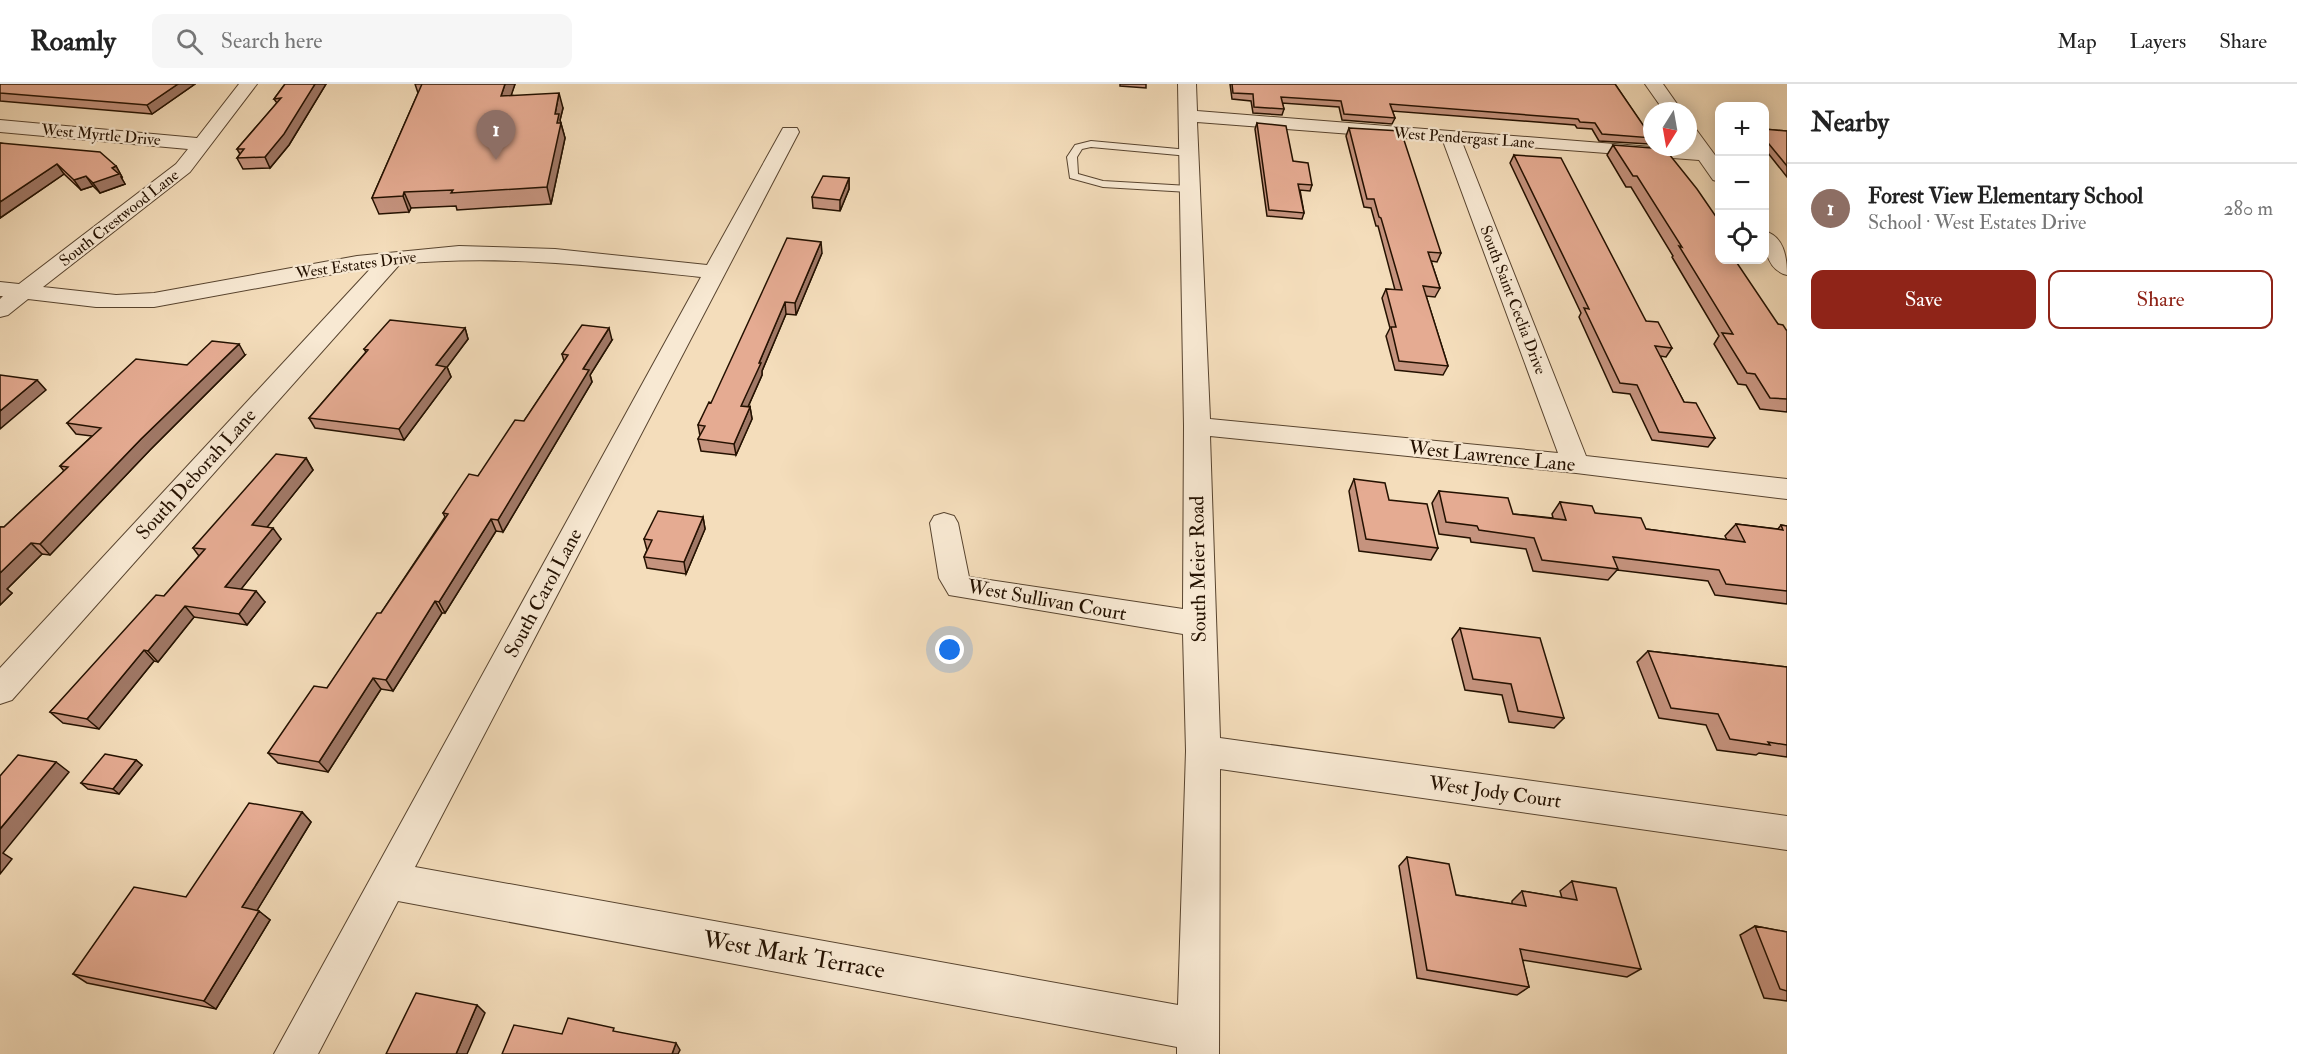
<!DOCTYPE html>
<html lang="en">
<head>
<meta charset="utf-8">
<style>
  :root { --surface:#fff; --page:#f6f6f6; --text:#222; --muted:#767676; --line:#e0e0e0; --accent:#8f2418 }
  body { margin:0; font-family:"IM FELL Double Pica",serif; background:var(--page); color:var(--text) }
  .controls { position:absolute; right:18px; top:18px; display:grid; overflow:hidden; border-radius:12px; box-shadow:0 3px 15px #0003 }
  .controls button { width:54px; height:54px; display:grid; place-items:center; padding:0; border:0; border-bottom:2px solid var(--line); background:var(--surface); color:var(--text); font:30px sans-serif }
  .compass { position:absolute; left:1643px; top:18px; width:54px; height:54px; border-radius:50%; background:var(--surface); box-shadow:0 3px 15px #0003; rotate:191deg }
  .you { position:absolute; left:950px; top:566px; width:21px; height:21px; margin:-15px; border:4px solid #fff; border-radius:50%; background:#1a73e8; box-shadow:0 0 0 9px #1a73e833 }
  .badge { display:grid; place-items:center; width:39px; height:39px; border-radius:50%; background:var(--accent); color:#fff; font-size:20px; font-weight:700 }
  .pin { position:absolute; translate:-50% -50px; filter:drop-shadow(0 2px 3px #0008) }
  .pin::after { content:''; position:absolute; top:32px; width:21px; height:18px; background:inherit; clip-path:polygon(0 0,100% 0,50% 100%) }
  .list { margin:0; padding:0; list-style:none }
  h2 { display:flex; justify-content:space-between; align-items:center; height:78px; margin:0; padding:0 24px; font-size:26px }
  h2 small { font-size:20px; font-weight:400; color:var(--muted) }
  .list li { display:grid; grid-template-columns:39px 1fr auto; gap:18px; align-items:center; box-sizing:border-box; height:90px; padding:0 24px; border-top:2px solid var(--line) }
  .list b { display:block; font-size:22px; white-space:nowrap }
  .list p { margin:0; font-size:20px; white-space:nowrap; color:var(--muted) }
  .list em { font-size:20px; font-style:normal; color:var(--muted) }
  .actions { display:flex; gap:12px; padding:18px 24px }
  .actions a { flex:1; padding:14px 0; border:2px solid var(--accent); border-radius:12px; text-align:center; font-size:21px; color:var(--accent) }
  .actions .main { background:var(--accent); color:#fff }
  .icon { flex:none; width:33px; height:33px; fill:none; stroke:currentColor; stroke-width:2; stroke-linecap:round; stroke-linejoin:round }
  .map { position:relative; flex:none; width:1787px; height:970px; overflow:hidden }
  header { display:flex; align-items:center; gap:36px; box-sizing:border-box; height:84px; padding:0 30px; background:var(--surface); border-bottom:2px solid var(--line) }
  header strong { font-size:28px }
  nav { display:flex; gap:33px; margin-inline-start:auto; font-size:21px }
  .search { width:420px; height:54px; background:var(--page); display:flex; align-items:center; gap:15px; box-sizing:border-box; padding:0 21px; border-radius:12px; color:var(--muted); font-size:22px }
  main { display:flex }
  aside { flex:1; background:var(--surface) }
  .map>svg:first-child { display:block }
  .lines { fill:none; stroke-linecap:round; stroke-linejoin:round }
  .service-casing { stroke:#58442f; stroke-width:2 }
  .minor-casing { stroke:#58442f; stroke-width:2 }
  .service { fill:#f8e9d3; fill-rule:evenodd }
  .minor { fill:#f8e9d3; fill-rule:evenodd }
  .wall { fill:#c5937e; stroke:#241100; stroke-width:1.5 }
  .shaded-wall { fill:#a07866; stroke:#241100; stroke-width:1.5 }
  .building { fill:#e5ab92; stroke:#241100; stroke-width:1.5 }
  .labels { text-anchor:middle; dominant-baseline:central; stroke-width:4.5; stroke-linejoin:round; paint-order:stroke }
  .far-street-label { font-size:16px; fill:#241100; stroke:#f8e9d3 }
  .street-label { font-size:20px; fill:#241100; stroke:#f8e9d3 }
  .near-street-label { font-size:24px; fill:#241100; stroke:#f8e9d3 }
</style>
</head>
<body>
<header>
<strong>Roamly</strong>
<div class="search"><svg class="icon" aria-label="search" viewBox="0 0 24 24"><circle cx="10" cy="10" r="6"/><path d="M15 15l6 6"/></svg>Search here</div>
<nav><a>Map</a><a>Layers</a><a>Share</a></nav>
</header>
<main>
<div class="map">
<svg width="1787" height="970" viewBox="0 0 1787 970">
  <rect width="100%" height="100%" fill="#f4ddbb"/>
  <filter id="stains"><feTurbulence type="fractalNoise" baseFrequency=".00333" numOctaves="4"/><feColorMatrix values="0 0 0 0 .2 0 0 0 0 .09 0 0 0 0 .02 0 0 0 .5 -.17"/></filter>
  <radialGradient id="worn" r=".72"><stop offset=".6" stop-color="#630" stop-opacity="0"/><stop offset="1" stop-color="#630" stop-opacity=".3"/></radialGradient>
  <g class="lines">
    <defs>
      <path id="service" d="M1091,57L1189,66L1194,69L1189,72L1091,63L1082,65L1077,73L1078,90L1103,97L1189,102L1194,105L1189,108L1103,103L1070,94L1067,73L1075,61Z"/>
      <path id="minor" d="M239,0H257L190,88L43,203L116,211L154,209L357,172L459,162L555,165L707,181L783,44H797L799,48L415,783L1178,921L1186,667L1183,550L949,511L939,494L930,439L934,432L944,429L954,432L958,439L969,493L1183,525L1184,342L1178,0H1196L1197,27L1652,63L1690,64L1688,61V42L1695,44L1720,78V98L1713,96L1699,76L1462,58L1586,372L1787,395V415L1576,389L1210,352L1220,654L1787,732V766L1220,685L1219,970H1177V963L398,817L318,970H274L701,193C600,182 501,170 400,180L12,616L0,620V584L372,183L154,223H96L28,215L8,231L0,233V215L3,212H0V198L19,200L176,80L188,65L0,48V36L197,54ZM1197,38L1443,57L1558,369L1210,335Z
        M1645,0H1663L1682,27H1664Z
        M1764,147C1784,152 1787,173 1787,191C1767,186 1764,164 1764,147Z"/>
    </defs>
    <use href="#service" class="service-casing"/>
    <use href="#minor" class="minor-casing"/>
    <use href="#service" class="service"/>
    <use href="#minor" class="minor"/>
  </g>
  <path class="wall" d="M0,0H195L152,30L0,17Z
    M285,0H326L289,61L270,84L243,85L237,74L240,70L237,65L277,19L274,15Z
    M415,0H515L511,11L563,24L560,36L565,54L551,120L457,126L456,122L411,124L409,128L379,130L372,114L418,9Z
    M1120,0H1146V4L1120,2Z
    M1230,0H1615L1652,55L1649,60L1599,57L1592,45L1577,44L1575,41L1392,27L1395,34L1392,40L1342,36L1339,23L1282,19L1284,25L1282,31L1253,29L1251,17L1232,15Z
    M1257,39L1293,77L1312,101L1310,107L1300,106L1304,129L1302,135L1267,132L1255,45Z
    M1349,44L1441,169L1437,178L1431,177L1440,204L1435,213L1426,212L1448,282L1443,291L1395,286L1386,252L1390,244L1382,214L1386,205L1395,206L1378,142H1376L1371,124L1364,123L1346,52Z
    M1764,45L1787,47V93L1764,64Z
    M0,59L116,82L122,93H121L125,100L100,109L93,102L81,106L64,90L0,134Z
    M1613,61L1719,137V176L1778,240L1787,247V328L1760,325L1746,301L1738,300L1714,260L1719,252L1672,173L1673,172L1631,103H1626L1607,71Z
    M1514,71L1646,237L1672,264L1666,273L1660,272L1684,318L1715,354L1708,363L1652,356L1630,310L1613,308L1579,233L1581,229L1510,79Z
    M849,94V105L840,127L813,124L812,113Z
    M822,169L796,231L786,230L762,287V291L748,323H750L752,335L736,371L701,367L698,355L700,352L698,341L711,319Z
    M465,244L468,255L447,283L451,293L404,356L315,344L309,334L366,268L364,265Z
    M612,256L590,291L592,298L503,448L496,447L445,529H442L393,607L381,605L328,688L278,679L268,669L327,604L381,529L445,433L443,429L478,392L524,337L564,277L562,270Z
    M245,271L150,366L50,471L42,470L7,505L12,509L0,521V443H4L64,387L60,382L92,352L76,350L67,339L187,281Z
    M306,374L313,386L267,443L281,455L241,505L265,518L247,541L194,533L158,578L154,577L99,645L63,639L50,628L164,512L199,472L193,464Z
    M1354,395L1438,464L1431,476L1359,467L1349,407Z
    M1439,407L1513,430L1553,434L1552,430L1560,418L1646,445L1727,456L1725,452L1736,440L1778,445L1781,441L1787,442V520L1715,511L1708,497L1617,486L1608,496L1533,487L1526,465L1471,458L1470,454L1439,450L1432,419Z
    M703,433L705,445L686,490L647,484L644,473L647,466L644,455Z
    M1460,544L1564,634L1554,644L1509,638L1502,611L1465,606L1452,555Z
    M1648,567L1787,583V673L1759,669L1756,671L1717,666L1706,641L1659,634L1637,578Z
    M136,676L142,681L119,710L88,705L81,699Z
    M302,728L311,738L257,826L270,836L216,925L87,899L73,890L186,813Z
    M1407,773L1456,811L1512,820V817L1522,807L1562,814L1560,807L1572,797L1641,885L1627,893L1522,876L1529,903L1517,911L1417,894L1399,782Z
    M1755,842L1787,848V917L1764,914L1740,851Z"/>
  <path class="shaded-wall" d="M178,0H195L152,30L147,21Z
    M315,0H326L289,61L270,84L265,73Z
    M505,0H515L506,27L501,12Z
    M559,9L563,24L560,36L565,54L551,120L547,103L555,30Z
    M57,80L64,90L0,134V118Z
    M116,82L122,93H121L125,100L100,109L93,99L112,84Z
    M86,92L93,102L81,106L74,96Z
    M849,94V105L840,127V116Z
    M404,108L411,124L409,128L403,112Z
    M821,158L822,169L796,231L795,219Z
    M785,218L786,230L762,287V291L743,334L741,322L759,279Z
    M465,244L468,255L447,283L451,293L404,356L399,345L436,281Z
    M609,244L612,256L590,291L592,298L503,448L498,436L583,285Z
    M239,260L245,271L150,366L50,471L40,460L141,355Z
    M37,296L46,306L0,345V327Z
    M750,323L752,335L736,371L734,360Z
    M306,374L313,386L260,452L252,441Z
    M703,433L705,445L686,490L684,478Z
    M491,435L496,447L445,529L439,518Z
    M273,444L281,455L234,514L225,503Z
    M31,459L42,470L7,505L12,509L0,521V489Z
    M256,507L265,518L247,541L239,530Z
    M435,517L442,529L393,607L386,596Z
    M185,522L194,533L158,578L148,567Z
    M144,566L154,577L99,645L87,635Z
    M373,594L381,605L328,688L319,678Z
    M136,676L142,681L119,710L113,705Z
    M56,678L69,688L3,769L12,775L0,790V745Z
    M302,728L311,738L253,833L242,823Z
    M259,827L270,836L216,925L204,917Z
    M477,921L485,929L467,970H456Z
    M676,959L680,966L678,970H672Z"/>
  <path class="building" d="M0,0H178L147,21L0,9Z
    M285,0H315L284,50L265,73L237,74L244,65H237L281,14L274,15Z
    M422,0H505L501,12L559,9L555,30H559L557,39H561L547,103L451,109L453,106L404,108L403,112L372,114Z
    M1232,0H1615L1652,54L1602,50L1595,39L1580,38L1578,35L1390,20L1395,34L1344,30L1341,17L1281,13L1284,25L1254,23L1253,10L1233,9Z
    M1257,39L1286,42L1293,77L1308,79L1312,101L1298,100L1304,129L1269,126Z
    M1349,44L1401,47L1441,169L1428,168L1440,204L1423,202L1448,282L1399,277L1391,243H1396L1386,205L1402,206L1381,134L1379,133L1374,115H1367Z
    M1764,45L1787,47V82L1764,54Z
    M0,59L100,68L116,82L112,84L119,90L93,99L86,92L74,96L57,80L0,118Z
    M1613,61L1665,65L1697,105L1719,137V149H1717L1719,152V176H1735L1778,240L1783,241L1787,247V315L1770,314L1755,290L1747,289L1722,249L1733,250L1679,162L1682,163L1637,92H1633Z
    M1514,71L1561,74L1646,237L1658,238L1672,264L1655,262L1684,318L1696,319L1715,354L1659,348L1637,301L1620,299L1584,224L1589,225Z
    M823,92L849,94L840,116L812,113Z
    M787,154L821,158L795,219L785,218L759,279H761L741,322L750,323L734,360L698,355L705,342L698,341L709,318L711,319Z
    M390,236L465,244L436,281L446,283L399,345L309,334L368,266L364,265Z
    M582,241L609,244L583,285L589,286L498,436L491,435L439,518L435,517L386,596L373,594L319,678L268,669L314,602L327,604L377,529H381L448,430L443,429L469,390L478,392L515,336L524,337L568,271L562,270Z
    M212,257L239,260L141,355L40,460L31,459L0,489V443H4L68,383L60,382L101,344L67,339L136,275L187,281Z
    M0,291L37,296L0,327Z
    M276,370L306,374L252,441L273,444L225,503L256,507L239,530L185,522L148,567L144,566L87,635L50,628L156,511L164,512L205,465L193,464Z
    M1354,395L1385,399L1389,416L1427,420L1438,464L1366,455Z
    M1439,407L1508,414L1513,430L1566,436L1560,418L1592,422L1595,429L1641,434L1646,445L1745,458L1736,440L1783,446L1781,441L1787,442V507L1726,500L1719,486L1613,473L1618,485L1542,476L1534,454L1479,446L1477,442L1446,438Z
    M658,427L703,433L684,478L644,473L652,456L644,455Z
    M1460,544L1540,554L1564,634L1518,627L1511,600L1473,595Z
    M1648,567L1787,583V661L1768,658L1770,661L1730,655L1718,630L1671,624Z
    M105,670L136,676L113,705L81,699Z
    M18,671L56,678L0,745V692Z
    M249,719L302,728L242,823L259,827L204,917L73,890L134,803L186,813Z
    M1407,773L1449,780L1456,811L1526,822L1522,807L1577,816L1572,797L1616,804L1641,885L1520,865L1529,903L1427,886Z
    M1755,842L1787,848V907L1780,905Z
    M416,909L477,921L456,970H386Z
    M568,934L614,944L613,947L676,959L672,970H502L514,941L562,950Z"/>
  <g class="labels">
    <g class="far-street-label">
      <text transform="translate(101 51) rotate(5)">West Myrtle Drive</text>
      <text transform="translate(1464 54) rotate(4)">West Pendergast Lane</text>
      <text transform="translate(119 134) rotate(-38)">South Crestwood Lane</text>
      <text transform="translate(356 181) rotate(-8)">West Estates Drive</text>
      <text transform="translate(1513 216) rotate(69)">South Saint Ceclia Drive</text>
    </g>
    <g class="street-label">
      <text transform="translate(1492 372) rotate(6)">West Lawrence Lane</text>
      <text transform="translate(196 390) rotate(-48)">South Deborah Lane</text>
      <text transform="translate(1198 485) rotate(-91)">South Meier Road</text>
      <text transform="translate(543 509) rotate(-62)">South Carol Lane</text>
      <text transform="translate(1047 516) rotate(10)">West Sullivan Court</text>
      <text transform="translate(1495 708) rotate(8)">West Jody Court</text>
    </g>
    <g class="near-street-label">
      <text transform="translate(794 871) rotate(10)">West Mark Terrace</text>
    </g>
  </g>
  <rect width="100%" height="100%" filter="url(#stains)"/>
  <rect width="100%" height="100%" fill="url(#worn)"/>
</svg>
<div class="controls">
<button>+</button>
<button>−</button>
<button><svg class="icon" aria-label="locate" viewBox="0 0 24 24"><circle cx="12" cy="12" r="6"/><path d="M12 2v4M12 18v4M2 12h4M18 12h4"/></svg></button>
</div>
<svg class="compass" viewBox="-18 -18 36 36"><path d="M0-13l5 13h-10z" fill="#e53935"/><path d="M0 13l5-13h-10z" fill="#767676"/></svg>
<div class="you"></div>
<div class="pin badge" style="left:496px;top:76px;background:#8d6e63">1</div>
</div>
<aside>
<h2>Nearby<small></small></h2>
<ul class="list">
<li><span class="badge" style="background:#8d6e63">1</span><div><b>Forest View Elementary School</b><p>School · West Estates Drive</p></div><em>280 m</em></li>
</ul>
<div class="actions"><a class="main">Save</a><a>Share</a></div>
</aside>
</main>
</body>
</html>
